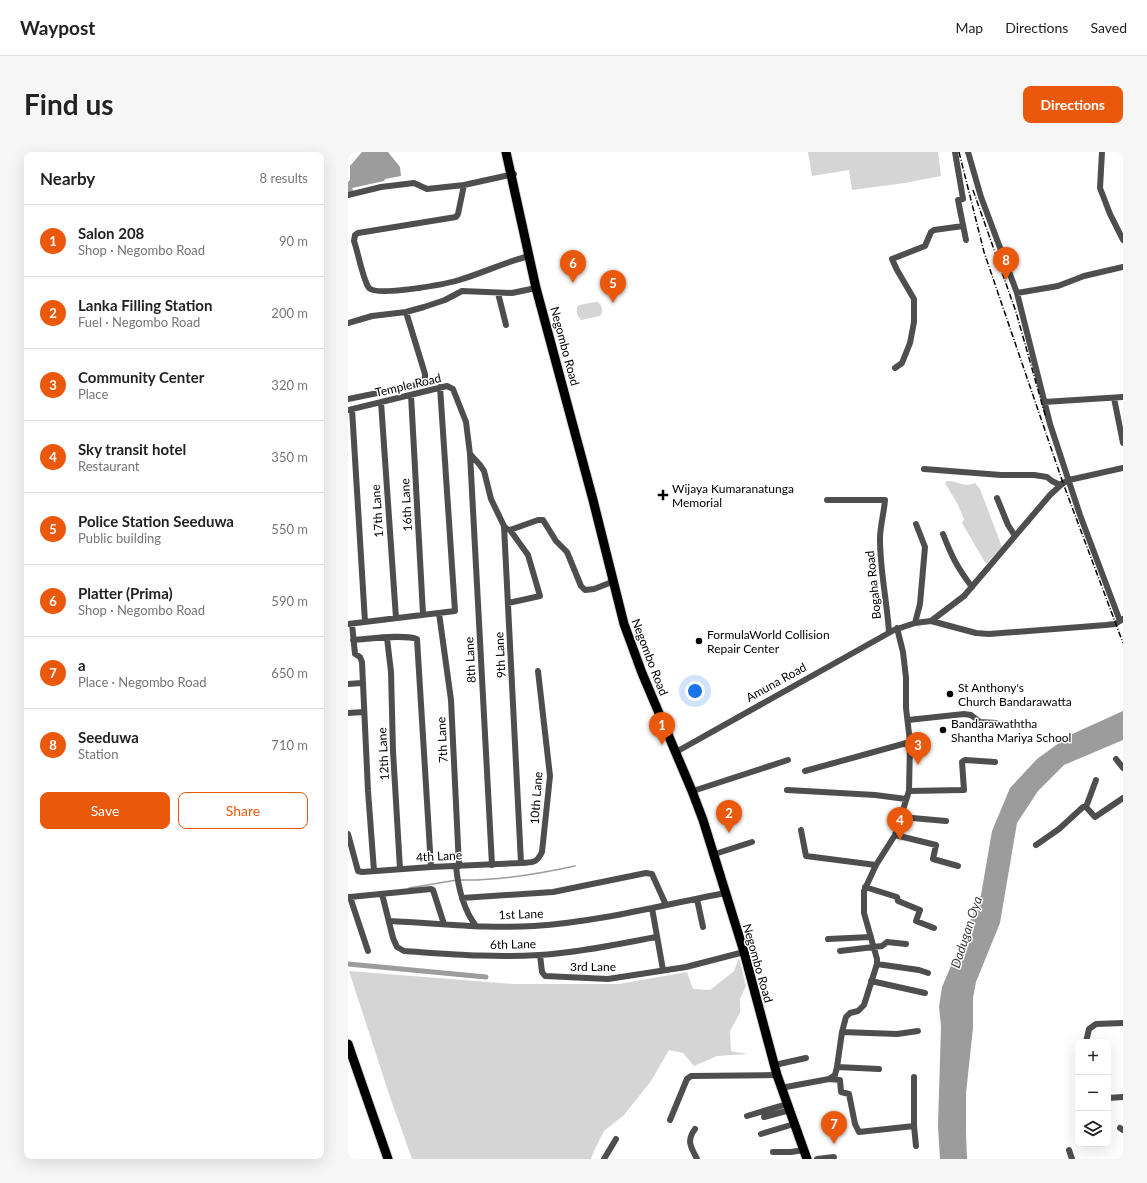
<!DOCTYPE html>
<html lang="en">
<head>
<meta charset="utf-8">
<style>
  :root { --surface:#fff; --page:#f6f6f6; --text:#222; --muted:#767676; --line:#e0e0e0; --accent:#ea580c }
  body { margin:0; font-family:Lato,sans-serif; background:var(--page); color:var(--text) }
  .controls { position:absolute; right:12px; bottom:12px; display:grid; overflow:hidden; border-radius:8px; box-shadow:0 4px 16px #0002 }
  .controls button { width:36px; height:36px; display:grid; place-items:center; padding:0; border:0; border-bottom:1px solid var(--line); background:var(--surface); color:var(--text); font:20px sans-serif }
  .you { position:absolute; left:347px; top:539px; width:14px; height:14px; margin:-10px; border:3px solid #fff; border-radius:50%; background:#1a73e8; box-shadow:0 0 0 6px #1a73e833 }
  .badge { display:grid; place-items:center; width:26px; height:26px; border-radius:50%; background:var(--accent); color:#fff; font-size:13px; font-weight:700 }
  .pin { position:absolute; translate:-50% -33px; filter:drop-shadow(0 1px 2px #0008) }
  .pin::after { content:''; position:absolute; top:21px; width:14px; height:12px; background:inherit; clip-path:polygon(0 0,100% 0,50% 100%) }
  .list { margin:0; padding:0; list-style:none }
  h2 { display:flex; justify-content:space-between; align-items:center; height:52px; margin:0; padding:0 16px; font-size:17px }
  h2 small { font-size:13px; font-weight:400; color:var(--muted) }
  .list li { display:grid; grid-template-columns:26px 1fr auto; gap:12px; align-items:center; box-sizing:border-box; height:72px; padding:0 16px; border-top:1px solid var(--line) }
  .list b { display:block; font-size:15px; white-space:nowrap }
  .list p { margin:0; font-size:13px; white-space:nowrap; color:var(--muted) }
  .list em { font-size:13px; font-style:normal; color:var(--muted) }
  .actions { display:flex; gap:8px; padding:12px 16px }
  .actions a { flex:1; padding:9px 0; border:1px solid var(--accent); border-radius:8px; text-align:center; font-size:14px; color:var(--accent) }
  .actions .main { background:var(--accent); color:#fff }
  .icon { flex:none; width:22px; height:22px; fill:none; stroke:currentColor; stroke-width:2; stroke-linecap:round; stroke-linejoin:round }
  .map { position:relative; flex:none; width:775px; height:1007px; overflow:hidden; border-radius:8px }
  header { display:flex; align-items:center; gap:24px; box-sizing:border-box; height:56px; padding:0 20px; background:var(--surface); border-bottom:1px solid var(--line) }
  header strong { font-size:19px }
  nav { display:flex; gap:22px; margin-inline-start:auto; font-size:14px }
  .intro { display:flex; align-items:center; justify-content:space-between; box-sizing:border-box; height:96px; padding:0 24px }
  h1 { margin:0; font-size:28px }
  .button { padding:10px 18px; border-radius:8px; background:var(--accent); color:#fff; font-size:14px; font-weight:700 }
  main { display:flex; gap:24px; padding:0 24px }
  aside { flex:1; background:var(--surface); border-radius:8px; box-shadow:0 4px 16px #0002 }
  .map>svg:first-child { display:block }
  .green { fill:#d5d5d5 }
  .water { fill:#9c9c9c }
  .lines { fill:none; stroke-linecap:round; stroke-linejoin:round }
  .stream { stroke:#9c9c9c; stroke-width:1.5 }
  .canal { stroke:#9c9c9c; stroke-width:5 }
  .highway-casing { stroke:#dbdbdb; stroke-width:11 }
  .minor { stroke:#4e4e4e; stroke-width:6 }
  .highway { stroke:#000; stroke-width:9 }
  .rail { stroke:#000; stroke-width:1.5; stroke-dasharray:6 2 1 2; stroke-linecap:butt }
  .poi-dot { fill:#000; stroke:#fff; stroke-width:1.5 }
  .labels { text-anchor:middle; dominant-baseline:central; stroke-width:3; stroke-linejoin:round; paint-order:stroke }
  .street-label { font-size:12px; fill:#000; stroke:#fff }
  .poi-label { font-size:12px; fill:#000; stroke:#fff; text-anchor:start }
  .water-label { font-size:13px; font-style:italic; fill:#3d3d3d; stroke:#fff }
</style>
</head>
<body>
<header>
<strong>Waypost</strong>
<nav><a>Map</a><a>Directions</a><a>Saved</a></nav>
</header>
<div class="intro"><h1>Find us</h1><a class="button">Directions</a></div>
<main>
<aside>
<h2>Nearby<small>8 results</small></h2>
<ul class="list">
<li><span class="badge">1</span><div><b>Salon 208</b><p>Shop · Negombo Road</p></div><em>90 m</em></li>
<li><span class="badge">2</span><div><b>Lanka Filling Station</b><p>Fuel · Negombo Road</p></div><em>200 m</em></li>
<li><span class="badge">3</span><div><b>Community Center</b><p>Place</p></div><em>320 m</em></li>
<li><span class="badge">4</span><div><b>Sky transit hotel</b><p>Restaurant</p></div><em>350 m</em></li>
<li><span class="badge">5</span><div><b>Police Station Seeduwa</b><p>Public building</p></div><em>550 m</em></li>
<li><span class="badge">6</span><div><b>Platter (Prima)</b><p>Shop · Negombo Road</p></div><em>590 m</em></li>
<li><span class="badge">7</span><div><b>a</b><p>Place · Negombo Road</p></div><em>650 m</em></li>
<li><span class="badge">8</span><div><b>Seeduwa</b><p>Station</p></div><em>710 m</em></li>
</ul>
<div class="actions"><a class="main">Save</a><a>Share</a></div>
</aside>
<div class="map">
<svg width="775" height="1007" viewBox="0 0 775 1007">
  <rect width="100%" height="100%" fill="#fff"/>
  <path class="green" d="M460,0H590L593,24L557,31L504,38L501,18L464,24Z
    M247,150H250C254,154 256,159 252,164L233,168L229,162V155L231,153Z
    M599,329C612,329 614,336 627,331L632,337L654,395L638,412L614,371L616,367L609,351L597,331Z
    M391,806L398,834L392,847V861L382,879L383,899L399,902L369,904L346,914L335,901L321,898L303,929L276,963L256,979L246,999L243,1007H64L41,942L1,819L165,832H271L339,820L345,837L362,838L386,819Z"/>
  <path class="water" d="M14,0H40L52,15L53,24L37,27L36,29L4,36L6,40L0,41V30L2,28V14Z
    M775,559V588L716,613L690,639L669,671L652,771L628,830L625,846V876L618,941V980L619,1007H592L590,974L593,874L591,855L594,835L633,743L644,679L662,636L689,607L722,583Z"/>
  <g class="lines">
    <path class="stream" d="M113,728C151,729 190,722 227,714
      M61,736L109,728"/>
    <path class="canal" d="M0,812L138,825"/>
    <defs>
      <path id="highway" d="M158,0L188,136L245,348L276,472L294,521L344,639L355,668L396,800L429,923L459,1007
        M0,892L40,1007"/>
    </defs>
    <use href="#highway" class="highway-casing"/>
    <path class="minor" d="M607,0L615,47L610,48L618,88
      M620,0L633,45L669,141L702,272L732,363L772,469
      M754,0L752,36L762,62L775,88
      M116,33L110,62L108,65L10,81L7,83L6,89C10,100 15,128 21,136C29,145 98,132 111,128C135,121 157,110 181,104
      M0,43L33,35L66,31L79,37L116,33L166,22
      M150,141L158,173
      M669,141L710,134L736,124L775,115
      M0,171L24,164L58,160L76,155L97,148L114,139L164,141L188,136
      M547,216L554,211L562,191L566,170V147L549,118L544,107L577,94L583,80L586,78L615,74
      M63,243L75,462
      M766,246L775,291
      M0,247L64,234L74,231L77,228V222L58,160
      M33,250L48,466
      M696,250L775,245
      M4,257L17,470
      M0,258L99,234L105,237L118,270L122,302L144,713
      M122,302L132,313L136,319L143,347L156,374L173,711
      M576,317L653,323H686L699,325L704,329L712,333
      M649,346L660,373L667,384
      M479,348H537C536,361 532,374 532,387C532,419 539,449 541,480
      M156,374L159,377L162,378L190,368H195L208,389L219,400L233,434L237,438L246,437L264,430
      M595,382C604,405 609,415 624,435
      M160,451L192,444L180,403L162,378
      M91,461L103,548L111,714
      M583,469L616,444L702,343L715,331L721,328L775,316
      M567,471L572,452L577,395L568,372
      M0,472L107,459L92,235
      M4,472L7,502L12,505L14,510L20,639L26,719
      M39,486L43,520L45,599L52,717
      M5,488C22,487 54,482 69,487L83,715
      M0,532L14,531
      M0,561L16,560
      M560,568L616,562L623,563L632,570L648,571
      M328,600L546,478L567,471L583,469L628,481L641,482L758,473L767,472L775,467
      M768,607L775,616
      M457,619L562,590
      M348,638L440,608
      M439,638L527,643L558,647
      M561,639L616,638L614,610L617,608L647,610
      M738,655L748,628
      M553,665L598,669
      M453,678L458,704L528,713
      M0,682L10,719L14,720L83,715L173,711C185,710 188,712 194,700L202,624L190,519
      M547,683L588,693L585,707L610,714
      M688,693L711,677L735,655H738L747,665L775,646
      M370,701L404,690
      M108,714C110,735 115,757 128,774
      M517,735L549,745L550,749L572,758L568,769L586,776
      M34,742L45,786L49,795L56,799C101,802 145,806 191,803C229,801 270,792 308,785
      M0,745H2L20,799
      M2,745L83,737L85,738L96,772
      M114,746L205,740L298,721L304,722L318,753
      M349,747L355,775
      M304,756L315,818
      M41,769C90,771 138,777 186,774C251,770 314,753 377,741
      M480,787L523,785
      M492,799L534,794L539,790L558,792
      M192,803L194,820L197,824L260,827L338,815L396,800
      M529,812L571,818L580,821
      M523,829L577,841
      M494,880L549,882L570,879
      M738,890L741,877L748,872L775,871
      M431,912L458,906
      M489,915L531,917
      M566,925V974
      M481,927L492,928L493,940L501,942L507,972L511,980L566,974L568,994
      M438,935L481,927L487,923L489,915L494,880L498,865L502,861L510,859L516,853L529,812V807L516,761V739L528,713L547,683L561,639L562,590L558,556V526L555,500L549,476
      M760,946L775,945
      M399,964L439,952
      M416,965L442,958
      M322,968L339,927L343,924L429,923
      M772,976L775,978
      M347,977C338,989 343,995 349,1007
      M413,982L446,972
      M721,998L724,1007
      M425,1000H443L456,998
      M256,1007L268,987
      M469,1007L486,1005"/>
    <use href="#highway" class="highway"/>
    <path class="rail" d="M611,0L636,100L715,331L775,491
      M625,38L668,160L698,266"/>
  </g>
  <g class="poi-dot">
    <path d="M313 337h4v4h4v4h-4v4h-4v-4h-4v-4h4z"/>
    <circle cx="351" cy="489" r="4"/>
    <circle cx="602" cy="542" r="4"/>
    <circle cx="595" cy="578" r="4"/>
  </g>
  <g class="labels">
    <g class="street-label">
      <text transform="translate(217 194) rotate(75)">Negombo Road</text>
      <text transform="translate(60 233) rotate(-13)">Temple Road</text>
      <text transform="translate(58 353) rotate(-93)">16th Lane</text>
      <text transform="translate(29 359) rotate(-94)">17th Lane</text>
      <text transform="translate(525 433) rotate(-96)">Bogaha Road</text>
      <text transform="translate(152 503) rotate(-93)">9th Lane</text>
      <text transform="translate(302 505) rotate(69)">Negombo Road</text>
      <text transform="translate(122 508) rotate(-93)">8th Lane</text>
      <text transform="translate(428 530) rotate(-29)">Amuna Road</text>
      <text transform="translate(94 588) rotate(-93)">7th Lane</text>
      <text transform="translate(35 602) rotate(-93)">12th Lane</text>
      <text transform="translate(188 646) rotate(-86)">10th Lane</text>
      <text transform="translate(91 704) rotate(-3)">4th Lane</text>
      <text transform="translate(173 762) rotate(-2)">1st Lane</text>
      <text transform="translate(165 792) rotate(-1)">6th Lane</text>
      <text transform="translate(410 811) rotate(74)">Negombo Road</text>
      <text x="245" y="814">3rd Lane</text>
    </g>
    <g class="poi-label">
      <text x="324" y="336">Wijaya Kumaranatunga<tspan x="324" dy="14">Memorial</tspan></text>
      <text x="359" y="482">FormulaWorld Collision<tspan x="359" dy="14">Repair Center</tspan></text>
      <text x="610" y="535">St Anthony's<tspan x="610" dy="14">Church Bandarawatta</tspan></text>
      <text x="603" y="571">Bandarawaththa<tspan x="603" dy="14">Shantha Mariya School</tspan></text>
    </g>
    <g class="water-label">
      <text transform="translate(618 780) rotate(-72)">Dadugan Oya</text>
    </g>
  </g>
</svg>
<div class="controls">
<button>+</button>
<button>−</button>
<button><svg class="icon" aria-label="layers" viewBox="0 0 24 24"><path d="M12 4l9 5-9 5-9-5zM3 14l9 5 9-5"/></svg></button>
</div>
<div class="you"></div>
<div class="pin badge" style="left:314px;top:593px">1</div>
<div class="pin badge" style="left:381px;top:681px">2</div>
<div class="pin badge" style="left:570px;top:613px">3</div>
<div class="pin badge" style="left:552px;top:688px">4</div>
<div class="pin badge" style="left:265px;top:151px">5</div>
<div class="pin badge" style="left:225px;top:131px">6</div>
<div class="pin badge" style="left:486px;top:992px">7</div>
<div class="pin badge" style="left:658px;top:128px">8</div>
</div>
</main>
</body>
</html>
